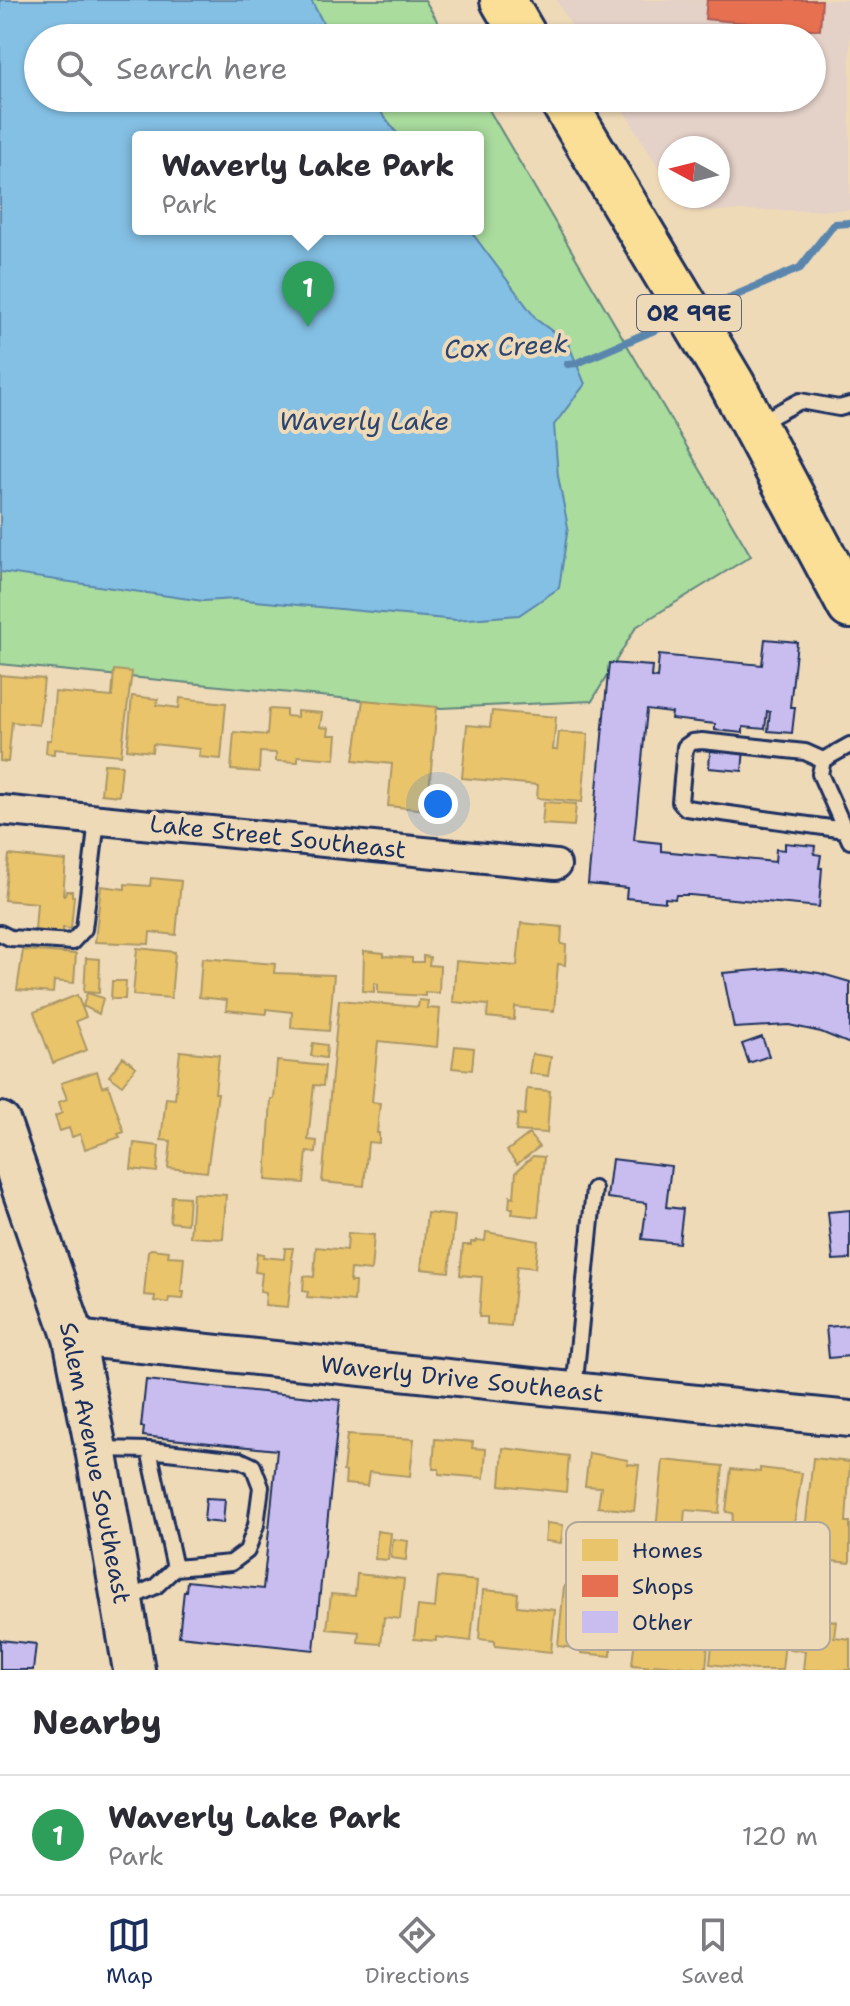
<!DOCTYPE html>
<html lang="en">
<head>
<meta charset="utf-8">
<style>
  :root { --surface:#fff; --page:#f2f2f3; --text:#2b2b33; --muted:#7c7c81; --line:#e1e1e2; --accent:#1b2f5e }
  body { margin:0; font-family:"Shantell Sans",sans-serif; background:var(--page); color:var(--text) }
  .compass { position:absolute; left:658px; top:136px; width:72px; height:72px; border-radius:50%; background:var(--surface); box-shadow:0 2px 6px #0004; rotate:277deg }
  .you { position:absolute; left:438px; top:804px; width:28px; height:28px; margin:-20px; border:6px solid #fff; border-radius:50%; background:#1a73e8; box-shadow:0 0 0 12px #1a73e833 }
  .badge { display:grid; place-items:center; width:52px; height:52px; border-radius:50%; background:var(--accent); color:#fff; font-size:26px; font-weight:700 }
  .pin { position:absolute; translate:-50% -66px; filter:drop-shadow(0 2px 4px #0008) }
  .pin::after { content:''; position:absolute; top:42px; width:28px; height:24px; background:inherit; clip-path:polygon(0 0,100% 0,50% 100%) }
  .popup { position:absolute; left:132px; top:131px; width:352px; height:104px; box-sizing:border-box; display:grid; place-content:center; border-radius:8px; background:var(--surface); filter:drop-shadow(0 2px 6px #0005); font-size:26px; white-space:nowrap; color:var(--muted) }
  .popup b { font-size:30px; color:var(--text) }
  .popup::after { content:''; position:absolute; left:50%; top:100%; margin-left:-16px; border:16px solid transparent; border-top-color:var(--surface) }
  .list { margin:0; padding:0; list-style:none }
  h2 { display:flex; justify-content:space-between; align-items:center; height:104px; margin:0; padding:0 32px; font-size:34px }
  h2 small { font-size:26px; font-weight:400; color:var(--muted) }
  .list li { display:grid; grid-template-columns:52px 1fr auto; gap:24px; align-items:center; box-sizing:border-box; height:120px; padding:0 32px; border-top:2px solid var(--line) }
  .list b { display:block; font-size:30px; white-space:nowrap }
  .list p { margin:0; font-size:26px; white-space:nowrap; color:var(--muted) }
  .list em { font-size:26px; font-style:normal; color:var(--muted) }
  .icon { flex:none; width:44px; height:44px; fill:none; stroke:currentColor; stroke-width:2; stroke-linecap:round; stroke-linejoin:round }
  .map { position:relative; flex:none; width:850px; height:1670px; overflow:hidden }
  .search { position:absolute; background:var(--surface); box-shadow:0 2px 6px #0004; left:24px; right:24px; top:24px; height:88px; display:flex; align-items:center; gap:20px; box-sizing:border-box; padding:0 28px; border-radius:44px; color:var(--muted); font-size:30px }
  .sheet { height:224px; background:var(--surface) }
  nav { display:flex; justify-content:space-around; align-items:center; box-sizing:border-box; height:112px; border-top:2px solid var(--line); background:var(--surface); font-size:22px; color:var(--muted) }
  nav a { display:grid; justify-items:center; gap:4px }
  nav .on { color:var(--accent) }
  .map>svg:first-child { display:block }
  .built { fill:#e4d1c8 }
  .green { fill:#aadc9e; stroke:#62867e; stroke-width:2; fill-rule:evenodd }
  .water { fill:#84c0e4; stroke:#5a86ae; stroke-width:2 }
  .homes { fill:#e9c46a; stroke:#ab9766; stroke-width:2 }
  .shops { fill:#e76f51; stroke:#aa5c55; stroke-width:2 }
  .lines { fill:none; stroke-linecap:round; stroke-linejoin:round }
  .stream { stroke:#5a86ae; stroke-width:8 }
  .building { fill:#c9bdef; stroke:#1b2f5e; stroke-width:2 }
  .service-casing { stroke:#1b2f5e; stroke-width:20 }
  .minor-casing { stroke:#1b2f5e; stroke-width:34 }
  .tertiary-casing { stroke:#1b2f5e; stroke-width:40 }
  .secondary-casing { stroke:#1b2f5e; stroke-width:46 }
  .trunk-casing { stroke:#1b2f5e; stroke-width:50 }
  .service { stroke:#efdab8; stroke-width:14 }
  .minor { stroke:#efdab8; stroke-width:28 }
  .tertiary { stroke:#efdab8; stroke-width:34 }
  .secondary { stroke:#efdab8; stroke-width:40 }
  .trunk { stroke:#fbdf96; stroke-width:44 }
  .labels { text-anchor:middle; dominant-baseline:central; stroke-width:8; stroke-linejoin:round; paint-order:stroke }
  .shield { fill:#efdab8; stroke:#5b6279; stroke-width:2 }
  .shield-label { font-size:22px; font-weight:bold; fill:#1b2f5e }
  .street-label { font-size:24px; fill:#1b2f5e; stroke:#efdab8 }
  .water-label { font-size:26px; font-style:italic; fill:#2b4572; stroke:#efdab8 }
  .key { fill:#efdab8; stroke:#afa79d; stroke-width:2 }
  .key-label { font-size:22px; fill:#1b2f5e }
</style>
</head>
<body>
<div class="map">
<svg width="850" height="1670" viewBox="0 0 850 1670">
  <rect width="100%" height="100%" fill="#efdab8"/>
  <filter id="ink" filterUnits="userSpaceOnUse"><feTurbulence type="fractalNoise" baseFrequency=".0125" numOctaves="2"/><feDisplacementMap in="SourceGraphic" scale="16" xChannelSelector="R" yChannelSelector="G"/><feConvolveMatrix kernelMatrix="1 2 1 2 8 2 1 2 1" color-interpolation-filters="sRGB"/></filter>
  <g filter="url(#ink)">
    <path class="built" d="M556,0H850V210L686,211L676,196H718V148H670V186L616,98H812V38H579Z"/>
    <path class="green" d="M0,0H425L447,38H38V98H482L751,556L636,627L592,701L441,708L0,664ZM138,137H478V229H138Z"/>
    <path class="water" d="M0,0H311L331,38H38V98H370L400,137H138V229H469L537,320L568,343L585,384L554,425L558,476L568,527L559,588L519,615L456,620L235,599L203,601L0,572Z"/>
    <path class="homes" d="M114,670L132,672L121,755L54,749V754L46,753L47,740H51L55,692L112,697Z
      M0,675L44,679L39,725L12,722L8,762L0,761Z
      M132,696L158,699L157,705L179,708L180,698L226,703L221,759L199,757L200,749L153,744L152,752L127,749Z
      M363,700L437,707L427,810L388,806L392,764L354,760Z
      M269,709L286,710V716L297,717V711L322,713L320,727L329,728L328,735H337L335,759L298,756V762L276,761V753L260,752L259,772L231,770L234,732L267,735Z
      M492,711L556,717L553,750H557L559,732L588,734L582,802L537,798L538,785L462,778L467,725L490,727Z
      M104,764L122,765L119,796L101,794Z
      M544,802L576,804L574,826L542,824Z
      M9,855L66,861L63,895H65L66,891H72V896H74L71,929L63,928V933L35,930L37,903L4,900Z
      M151,878L181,881L176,935L150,932L149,944L95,942L101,886L125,889V884L150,886Z
      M521,923L562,927L561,944L566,945L565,965L558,964L554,1011L515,1007L514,1020L487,1017L488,1005L453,1002L456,961L517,966Z
      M137,948L175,952L171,998L133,995Z
      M23,950L76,954L74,983L54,981L53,993L17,990Z
      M364,951L384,953V956L412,958V962H423V956L430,957L429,965L440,966L439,993L425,992V996L378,993V984L374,983V992L363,991Z
      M86,958L100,959L99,993L84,992Z
      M202,958L275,964L274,973L334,975L329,1031L291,1028L292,1012L266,1009V1014L226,1010L227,1000L199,997Z
      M112,981H126L125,999H111Z
      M87,993L103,998L99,1014L83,1006Z
      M77,995L86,1017L76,1021L87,1050L53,1063L34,1012Z
      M339,1000L418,1007L419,1000L428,1001L427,1008L440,1009L437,1047L378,1041L372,1102L380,1103L377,1133H379V1143L368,1142L364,1186L322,1182Z
      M313,1043L327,1045L326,1058L311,1056Z
      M455,1046L474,1048L472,1070L452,1068Z
      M180,1051L219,1055L215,1093H218L207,1172L168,1168L171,1141L161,1140L166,1098L175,1099Z
      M532,1054L551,1057L548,1076L529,1073Z
      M123,1057L136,1067L122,1085L109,1076Z
      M277,1061L325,1066L323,1086L314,1085L308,1140L317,1141L316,1153L307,1152L304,1183L266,1180L271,1099H274Z
      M97,1071L102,1087L108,1085L124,1132L118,1134L120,1137L85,1149L80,1134L72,1137L69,1128L60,1131L55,1116L62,1113L59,1102L67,1099L61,1083Z
      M527,1089L550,1091L547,1133L516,1131L518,1114L525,1115Z
      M529,1134L539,1147L517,1164L507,1151Z
      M134,1143L159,1146L157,1172L131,1169Z
      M533,1156L544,1157L538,1217L512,1214L513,1208H509L510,1196L514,1197L516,1172Z
      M193,1193L226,1195L223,1239L190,1237Z
      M172,1196L189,1197L187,1224L170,1222Z
      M427,1213L455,1216L449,1272L421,1269Z
      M486,1232L538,1241L535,1268L517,1266L511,1326L487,1324V1317H479L482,1277L460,1275L463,1245H471V1242H476L477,1240L485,1241Z
      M348,1233L374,1235L371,1271L351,1269L350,1282H355L354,1301L307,1297L308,1292L303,1291L304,1276L314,1277L316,1247L347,1250Z
      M285,1248H293L291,1259L293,1260L288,1307L265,1305L266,1292L260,1291L262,1273L255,1272L257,1253L264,1254L263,1257L284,1259Z
      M151,1249L169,1251L168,1256L184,1257L181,1292H184L183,1299L169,1298L168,1303L154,1301L155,1296L144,1295L148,1251Z
      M347,1435L414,1439L410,1476L369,1472L367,1486L345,1484L346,1472L343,1471Z
      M435,1439L473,1442L472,1448L486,1449L484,1478L439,1474V1469H433Z
      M503,1448L569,1456L566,1492L500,1485Z
      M589,1453L628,1460L627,1464L639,1465L634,1511L598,1507L601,1487L585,1486Z
      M813,1458L850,1462L846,1522H850V1563L802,1558Z
      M663,1460L723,1466L719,1513L685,1510L683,1532L656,1529Z
      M760,1468L802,1473L793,1531L732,1525L733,1513L726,1512L731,1469L760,1472Z
      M547,1523L563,1525L561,1543L545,1541Z
      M377,1531L391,1533L388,1560L375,1559Z
      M393,1539L408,1541L406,1560L391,1558Z
      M357,1574L404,1579L400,1619L384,1617L381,1644L358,1642L359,1632L327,1629L331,1594L355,1596Z
      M778,1575L793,1576L791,1590L776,1588Z
      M438,1577L477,1581L471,1641L436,1637V1641L414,1639L418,1606L435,1608Z
      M799,1582L814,1583L812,1609L796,1608Z
      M564,1586L601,1590L600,1603L614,1605L611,1656L581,1653V1649L558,1646Z
      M483,1590L518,1593L517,1606L555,1610L551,1652L495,1646V1641L479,1639Z
      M640,1592L665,1594L663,1610L681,1612L679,1628L709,1631L706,1669L655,1664L654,1667L632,1665Z
      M745,1610L788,1615L782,1670H756L710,1664L714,1625L743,1628Z
      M793,1616L836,1621L834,1637L850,1639V1670H803L805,1651L789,1649Z"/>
    <path class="shops" d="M707,0H822L820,30L705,19Z"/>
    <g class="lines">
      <path class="stream" d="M701,310L800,268L834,224L850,223
        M568,364L577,363L678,320"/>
    </g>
    <path class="building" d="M765,639L797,642L790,707H795L792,733L768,731L770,712L767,711L765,729L743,727V733L715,730V724L671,719L672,713L647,710L634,840L661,843V851L775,862L776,849L785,850V843L815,846L814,854L821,855L819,868H822L819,907L690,895H676L675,899L665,898V902L626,898L627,888L588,884L609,663L652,666L651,677L657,678L659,655L762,665Z
      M711,735L745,738L742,771L709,768Z
      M783,968L819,973L850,982V1044L821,1032L789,1025L734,1028L723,973Z
      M762,1037L769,1056L749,1063L742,1044Z
      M612,1159L671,1166L666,1207L683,1209L679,1243L642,1239L647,1203L607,1198Z
      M850,1210V1259L833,1260L828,1212Z
      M850,1325V1356L829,1358L826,1327Z
      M146,1380L340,1400L314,1650L179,1636L184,1591H186L187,1581L263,1589L277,1450L143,1436L144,1427H141Z
      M206,1498L225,1499L223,1523L204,1521Z
      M0,1640L36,1644L33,1670H0Z"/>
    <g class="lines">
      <defs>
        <path id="service" d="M757,424L800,401L839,408L850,405
          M850,745L823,760L820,774L850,841
          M823,760L805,752L702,741L692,742L685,747L680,802L686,808L845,830
          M0,933L10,938L72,942L84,929L97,820
          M574,1391L594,1189
          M100,1449L149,1450L240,1460L253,1466L261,1487L256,1525L247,1551L231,1563L175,1568L156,1586L126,1600
          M149,1450L175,1568"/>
        <path id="minor" d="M0,810L556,865"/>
        <path id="tertiary" d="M74,1338L850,1419"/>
        <path id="secondary" d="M0,1123L74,1338L96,1449L134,1670"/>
        <path id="trunk" d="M503,0L525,38
          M561,98L732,384L850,606"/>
      </defs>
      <use href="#service" class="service-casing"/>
      <use href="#minor" class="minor-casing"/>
      <use href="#tertiary" class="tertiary-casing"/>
      <use href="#secondary" class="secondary-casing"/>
      <use href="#trunk" class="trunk-casing"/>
      <use href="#service" class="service"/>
      <use href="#minor" class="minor"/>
      <use href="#tertiary" class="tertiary"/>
      <use href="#secondary" class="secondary"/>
      <use href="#trunk" class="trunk"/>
    </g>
  </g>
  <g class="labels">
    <rect class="shield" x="637" y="295" width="104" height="36" rx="6"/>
    <g class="shield-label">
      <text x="689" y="313">OR 99E</text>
    </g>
    <g class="street-label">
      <text transform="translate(278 837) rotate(6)">Lake Street Southeast</text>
      <text transform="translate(462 1379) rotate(6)">Waverly Drive Southeast</text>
      <text transform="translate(95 1463) rotate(79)">Salem Avenue Southeast</text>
    </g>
    <g class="water-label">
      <text transform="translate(506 346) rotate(-3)">Cox Creek</text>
      <text x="364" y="420">Waverly Lake</text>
    </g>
  </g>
  <rect x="566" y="1522" width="264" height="128" rx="12" class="key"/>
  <rect x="582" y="1539" width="36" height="22" fill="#e9c46a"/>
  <rect x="582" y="1575" width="36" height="22" fill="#e76f51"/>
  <rect x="582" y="1611" width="36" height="22" fill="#c9bdef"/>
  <g class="key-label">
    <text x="632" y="1558">Homes</text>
    <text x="632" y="1594">Shops</text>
    <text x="632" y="1630">Other</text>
  </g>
</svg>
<svg class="compass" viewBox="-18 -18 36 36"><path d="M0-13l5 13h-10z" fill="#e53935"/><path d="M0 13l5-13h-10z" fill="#7c7c81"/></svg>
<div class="you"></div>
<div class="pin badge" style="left:308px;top:327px;background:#2e9e5b">1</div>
<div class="popup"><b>Waverly Lake Park</b>Park</div>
<div class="search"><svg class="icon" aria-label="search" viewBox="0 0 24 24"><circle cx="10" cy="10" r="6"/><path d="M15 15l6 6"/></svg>Search here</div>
</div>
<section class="sheet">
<h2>Nearby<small></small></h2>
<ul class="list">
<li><span class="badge" style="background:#2e9e5b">1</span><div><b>Waverly Lake Park</b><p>Park</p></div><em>120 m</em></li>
</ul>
</section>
<nav>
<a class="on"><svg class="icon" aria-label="map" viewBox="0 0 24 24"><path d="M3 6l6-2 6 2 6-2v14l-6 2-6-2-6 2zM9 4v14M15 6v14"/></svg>Map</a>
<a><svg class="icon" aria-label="directions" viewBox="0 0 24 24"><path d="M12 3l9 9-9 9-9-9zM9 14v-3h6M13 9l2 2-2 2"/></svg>Directions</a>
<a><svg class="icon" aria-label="saved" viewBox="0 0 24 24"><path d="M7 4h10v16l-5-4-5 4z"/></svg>Saved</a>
</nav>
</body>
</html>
